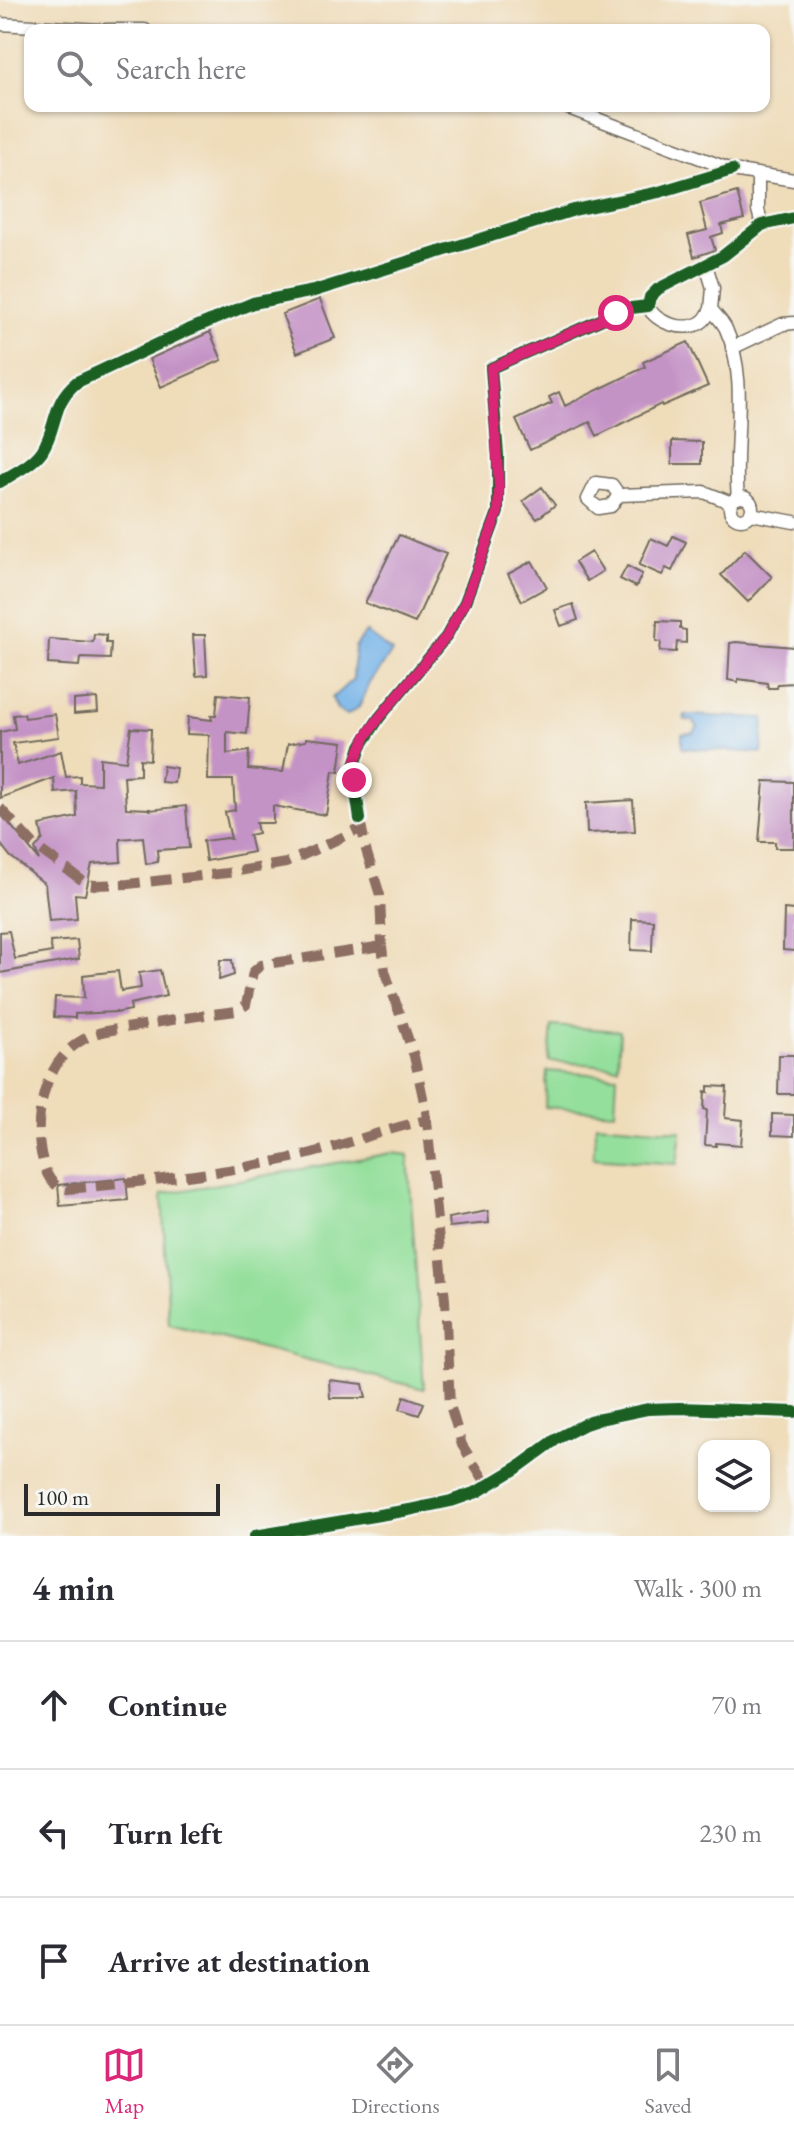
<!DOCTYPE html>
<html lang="en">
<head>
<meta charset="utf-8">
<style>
  :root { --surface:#fff; --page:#f2f2f3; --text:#2b2b33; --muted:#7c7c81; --line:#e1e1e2; --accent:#db2777 }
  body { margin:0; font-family:"EB Garamond",serif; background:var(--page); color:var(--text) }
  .controls { position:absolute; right:24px; bottom:24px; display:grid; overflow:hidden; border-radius:16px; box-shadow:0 2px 6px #0004 }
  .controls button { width:72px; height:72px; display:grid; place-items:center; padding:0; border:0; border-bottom:2px solid var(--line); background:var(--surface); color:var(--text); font:40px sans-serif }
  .scale { position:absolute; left:24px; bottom:20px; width:196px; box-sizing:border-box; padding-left:8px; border:4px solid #2b2b2b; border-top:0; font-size:22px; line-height:28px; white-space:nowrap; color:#2b2b2b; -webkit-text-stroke:6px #f6f6f2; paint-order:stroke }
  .stop { position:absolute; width:24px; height:24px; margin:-18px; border:6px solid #db2777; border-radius:50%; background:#fff }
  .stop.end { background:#db2777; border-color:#fff; box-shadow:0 2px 8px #0008 }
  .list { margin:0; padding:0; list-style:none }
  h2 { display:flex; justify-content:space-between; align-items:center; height:104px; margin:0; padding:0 32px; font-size:34px }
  h2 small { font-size:26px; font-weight:400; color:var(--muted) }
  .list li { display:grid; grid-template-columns:52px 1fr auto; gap:24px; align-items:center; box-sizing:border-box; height:128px; padding:0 32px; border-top:2px solid var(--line) }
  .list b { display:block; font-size:30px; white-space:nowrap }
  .list em { font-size:26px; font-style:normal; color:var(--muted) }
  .icon { flex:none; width:44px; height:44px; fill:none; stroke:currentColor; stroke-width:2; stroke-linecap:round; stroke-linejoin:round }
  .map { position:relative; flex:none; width:794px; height:1536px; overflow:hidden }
  .search { position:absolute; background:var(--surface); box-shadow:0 2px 6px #0004; left:24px; right:24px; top:24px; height:88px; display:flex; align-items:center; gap:20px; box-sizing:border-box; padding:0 28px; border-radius:16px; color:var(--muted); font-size:30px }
  .sheet { height:488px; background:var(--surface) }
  nav { display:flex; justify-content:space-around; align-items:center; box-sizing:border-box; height:112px; border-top:2px solid var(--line); background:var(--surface); font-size:22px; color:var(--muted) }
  nav a { display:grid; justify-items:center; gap:4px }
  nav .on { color:var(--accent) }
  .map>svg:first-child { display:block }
  .green { fill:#94df9b; stroke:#608563; stroke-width:2 }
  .water { fill:#75b2e8; stroke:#506e8a; stroke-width:2 }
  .building { fill:#c493c6 }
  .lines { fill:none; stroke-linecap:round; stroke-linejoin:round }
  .minor-casing { stroke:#70695d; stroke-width:15 }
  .minor { stroke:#fff; stroke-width:12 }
  .quiet { stroke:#8d6e63; stroke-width:10; stroke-dasharray:20 10; stroke-linecap:butt }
  .cycleway-casing { stroke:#f6f6f2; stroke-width:17 }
  .cycleway { stroke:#1b5e20; stroke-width:12 }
  .route { stroke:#db2777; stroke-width:10 }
</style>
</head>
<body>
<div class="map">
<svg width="794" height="1536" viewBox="0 0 794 1536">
  <rect width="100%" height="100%" fill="#f6f6f2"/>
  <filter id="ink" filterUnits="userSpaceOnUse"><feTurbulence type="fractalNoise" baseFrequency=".0125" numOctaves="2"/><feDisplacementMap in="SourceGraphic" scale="16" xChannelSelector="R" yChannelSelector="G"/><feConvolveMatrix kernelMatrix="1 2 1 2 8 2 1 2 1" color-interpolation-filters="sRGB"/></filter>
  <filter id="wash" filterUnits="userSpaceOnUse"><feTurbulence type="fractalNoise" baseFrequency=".006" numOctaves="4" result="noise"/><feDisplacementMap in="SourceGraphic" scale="32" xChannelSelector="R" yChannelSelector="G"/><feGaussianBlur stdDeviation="1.8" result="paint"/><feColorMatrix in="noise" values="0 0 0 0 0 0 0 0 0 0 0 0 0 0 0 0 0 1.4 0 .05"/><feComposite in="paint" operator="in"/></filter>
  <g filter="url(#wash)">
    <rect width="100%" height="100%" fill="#efdcb9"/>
    <path class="green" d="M552,1026L620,1031L618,1067L549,1061Z
      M547,1071L617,1076L615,1112L545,1107Z
      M596,1124L681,1131L677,1164L593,1158Z
      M392,1153L408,1155L424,1389L169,1325L162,1194Z"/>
    <path class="water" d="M366,632L392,652L370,683L359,707L347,715L337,709L332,698L353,679L355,647Z
      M685,715L764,718L762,753L682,748V734L693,733L698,727L693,721L684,720Z"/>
    <g id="blocks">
      <path class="building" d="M737,192L744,219L721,225L723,233L711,237L715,250L694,257L688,235L707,230L700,203Z
        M320,299L335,338L297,353L282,314Z
        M210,332L222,360L161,387L149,359Z
        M688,342L708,386L662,406L661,404L597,436L590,422L530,450L516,420L552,403L549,397L559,392L565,406L645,367L643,362Z
        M672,441L702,442V464H672Z
        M542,487L555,505L537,519L523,501Z
        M399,535L446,554L415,623L365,603Z
        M673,536L686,542L672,571L666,568L662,575L639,565L651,538L668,546Z
        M745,550L772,577L748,602L721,575Z
        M591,552L603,571L587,581L575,562Z
        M532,561L547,587L522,601L508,574Z
        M627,566L642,574L636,587L620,579Z
        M573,604L578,620L561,626L555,610Z
        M657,621L680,622V629L686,630V643L677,642L676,652L660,651L661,642L656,641Z
        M94,634L106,635V643H111L110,659L80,658L79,666L48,664L49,639L93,642Z
        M193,635H205L207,675L196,676Z
        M736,642L794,647V683L778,684L777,688H768L767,683L738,679V682L728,680L730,643Z
        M218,694L250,697L247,734L227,732V754L249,751L248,769L283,772L288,744L306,741V738L343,742L339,772L333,771L326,815L273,806V823H256L258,833L249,835L253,852L206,861L203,841L227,838L231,839L225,812L235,810L233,780H208L209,735L187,734L188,717L212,720L211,715H216Z
        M97,698L98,712L74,714V700Z
        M24,714L25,718L55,714L59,737L13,743L18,765L61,751L66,777L80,776V783L100,784V758L126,761L131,728L151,729L150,760L140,759V775L124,776L126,808L150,809V810L186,806L189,848L157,850L158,862L146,864L143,837L120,839L121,862L92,864L85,895L75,894L77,919L49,921L45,884L10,856L0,843V812L39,860L35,849L43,839L40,825L77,817L76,791L55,793L54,778L0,798V732L15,729L13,715Z
        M163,766L176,768L174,783L161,782Z
        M764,781L794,782V848H775V842H759Z
        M633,800L635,831L587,833L586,803Z
        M784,909L794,910V951L783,950Z
        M632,919L653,920L652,951L631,950Z
        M9,931L15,959L52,952L50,942L77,940L79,959L0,973V932Z
        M220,960H232L234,975L219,980Z
        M160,970L166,996L130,1004L131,1010L116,1013V1012L75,1014V1018L54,1017L55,997L84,998L83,975L118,971L121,991L141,988L139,973Z
        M779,1055H794V1094H778Z
        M708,1086L727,1087L725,1118L743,1120L741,1145L716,1143V1146L705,1145L707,1110L704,1109L705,1091L708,1092Z
        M772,1114L794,1115V1136L772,1135Z
        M126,1178L128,1200L60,1206L58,1185Z
        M488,1211L489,1223L449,1227L448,1218Z
        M329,1380L363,1384L366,1398H330Z
        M404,1396L424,1403L419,1415L400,1409Z"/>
    </g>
  </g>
  <g filter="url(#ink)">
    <use href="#blocks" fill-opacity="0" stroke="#70695d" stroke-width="2"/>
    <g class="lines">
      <defs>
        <path id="minor" d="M0,24L100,30
          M106,30H145
          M563,106L732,170L794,180
          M758,175V210L762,225
          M706,265L713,288L711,309C716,316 723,322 726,329C750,382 732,443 738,498
          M648,306C655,324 689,334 704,320C707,317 709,313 711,309
          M732,348L783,324L794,323
          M0,482C14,473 32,465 42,451C58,426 51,403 77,382L186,331L253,303L314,291L574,210L659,192L732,170
          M619,495L611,506L598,508L588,499L596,483L612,485L619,495L704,492L732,503
          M730 508a11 11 0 1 1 22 0a11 11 0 1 1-22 0Z
          M751,514L794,522
          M360,819L353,772L361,746L379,718L446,637L465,602L498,512V455L491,368L616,313L631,308L648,306L650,297L658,289L723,256L762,225L794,218
          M255,1536L409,1510L451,1501L477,1492L517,1468L558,1438L585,1424L600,1419L648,1409L679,1408L794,1412"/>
      </defs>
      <use href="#minor" class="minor-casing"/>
      <use href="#minor" class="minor"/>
      <path class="quiet" d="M0,808L35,846L87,884L95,885L128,884L227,873L286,863L362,828
        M360,819L366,850L380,895L382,946L385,971L414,1056L426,1111L445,1300L450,1405L462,1445L488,1486
        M382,946L261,965L253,972L246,1005L236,1011C203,1015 171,1020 138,1026C120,1029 100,1030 84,1039C46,1059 33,1114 41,1153C45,1170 48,1187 68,1189C142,1182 218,1174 292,1158C338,1148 381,1130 427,1120"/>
      <defs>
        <path id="cycleway" d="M0,482C14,473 32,465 42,451C58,426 51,403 77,382L186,331L253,303L314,291L574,210L659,192L732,170
          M360,819L353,772L361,746L379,718L446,637L465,602L498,512V455L491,368L616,313L631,308L648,306L650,297L658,289L723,256L762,225L794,218
          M255,1536L409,1510L451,1501L477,1492L517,1468L558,1438L585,1424L600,1419L648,1409L679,1408L794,1412"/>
      </defs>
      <use href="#cycleway" class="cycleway-casing"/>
      <use href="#cycleway" class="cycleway"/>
    </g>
  </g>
  <g class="lines" filter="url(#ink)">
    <path class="route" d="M354,780L356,759L366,736L379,718L446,637L465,602L490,534L498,512L499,488L491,368L616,313"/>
  </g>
</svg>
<div class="controls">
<button><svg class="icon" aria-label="layers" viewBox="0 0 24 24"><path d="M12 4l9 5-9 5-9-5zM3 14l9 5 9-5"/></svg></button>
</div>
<div class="scale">100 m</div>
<div class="stop" style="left:616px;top:313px"></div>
<div class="stop end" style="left:354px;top:780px"></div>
<div class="search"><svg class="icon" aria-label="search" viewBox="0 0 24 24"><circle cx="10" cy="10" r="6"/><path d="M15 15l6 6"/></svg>Search here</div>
</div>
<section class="sheet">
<h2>4 min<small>Walk · 300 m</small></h2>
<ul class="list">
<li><svg class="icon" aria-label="ahead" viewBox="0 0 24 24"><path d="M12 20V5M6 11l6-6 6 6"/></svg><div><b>Continue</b></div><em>70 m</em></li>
<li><svg class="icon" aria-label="left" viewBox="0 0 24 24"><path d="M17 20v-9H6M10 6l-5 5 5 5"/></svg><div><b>Turn left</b></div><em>230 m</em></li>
<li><svg class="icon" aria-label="arrive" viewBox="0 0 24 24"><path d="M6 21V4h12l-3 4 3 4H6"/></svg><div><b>Arrive at destination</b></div></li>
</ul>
</section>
<nav>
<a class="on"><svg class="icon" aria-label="map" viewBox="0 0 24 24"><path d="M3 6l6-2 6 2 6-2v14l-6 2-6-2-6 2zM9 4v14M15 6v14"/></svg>Map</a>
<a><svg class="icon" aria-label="directions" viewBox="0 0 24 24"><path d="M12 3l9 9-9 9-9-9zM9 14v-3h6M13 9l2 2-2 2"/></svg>Directions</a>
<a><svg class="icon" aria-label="saved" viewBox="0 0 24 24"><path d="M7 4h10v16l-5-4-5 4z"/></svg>Saved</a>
</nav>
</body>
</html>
